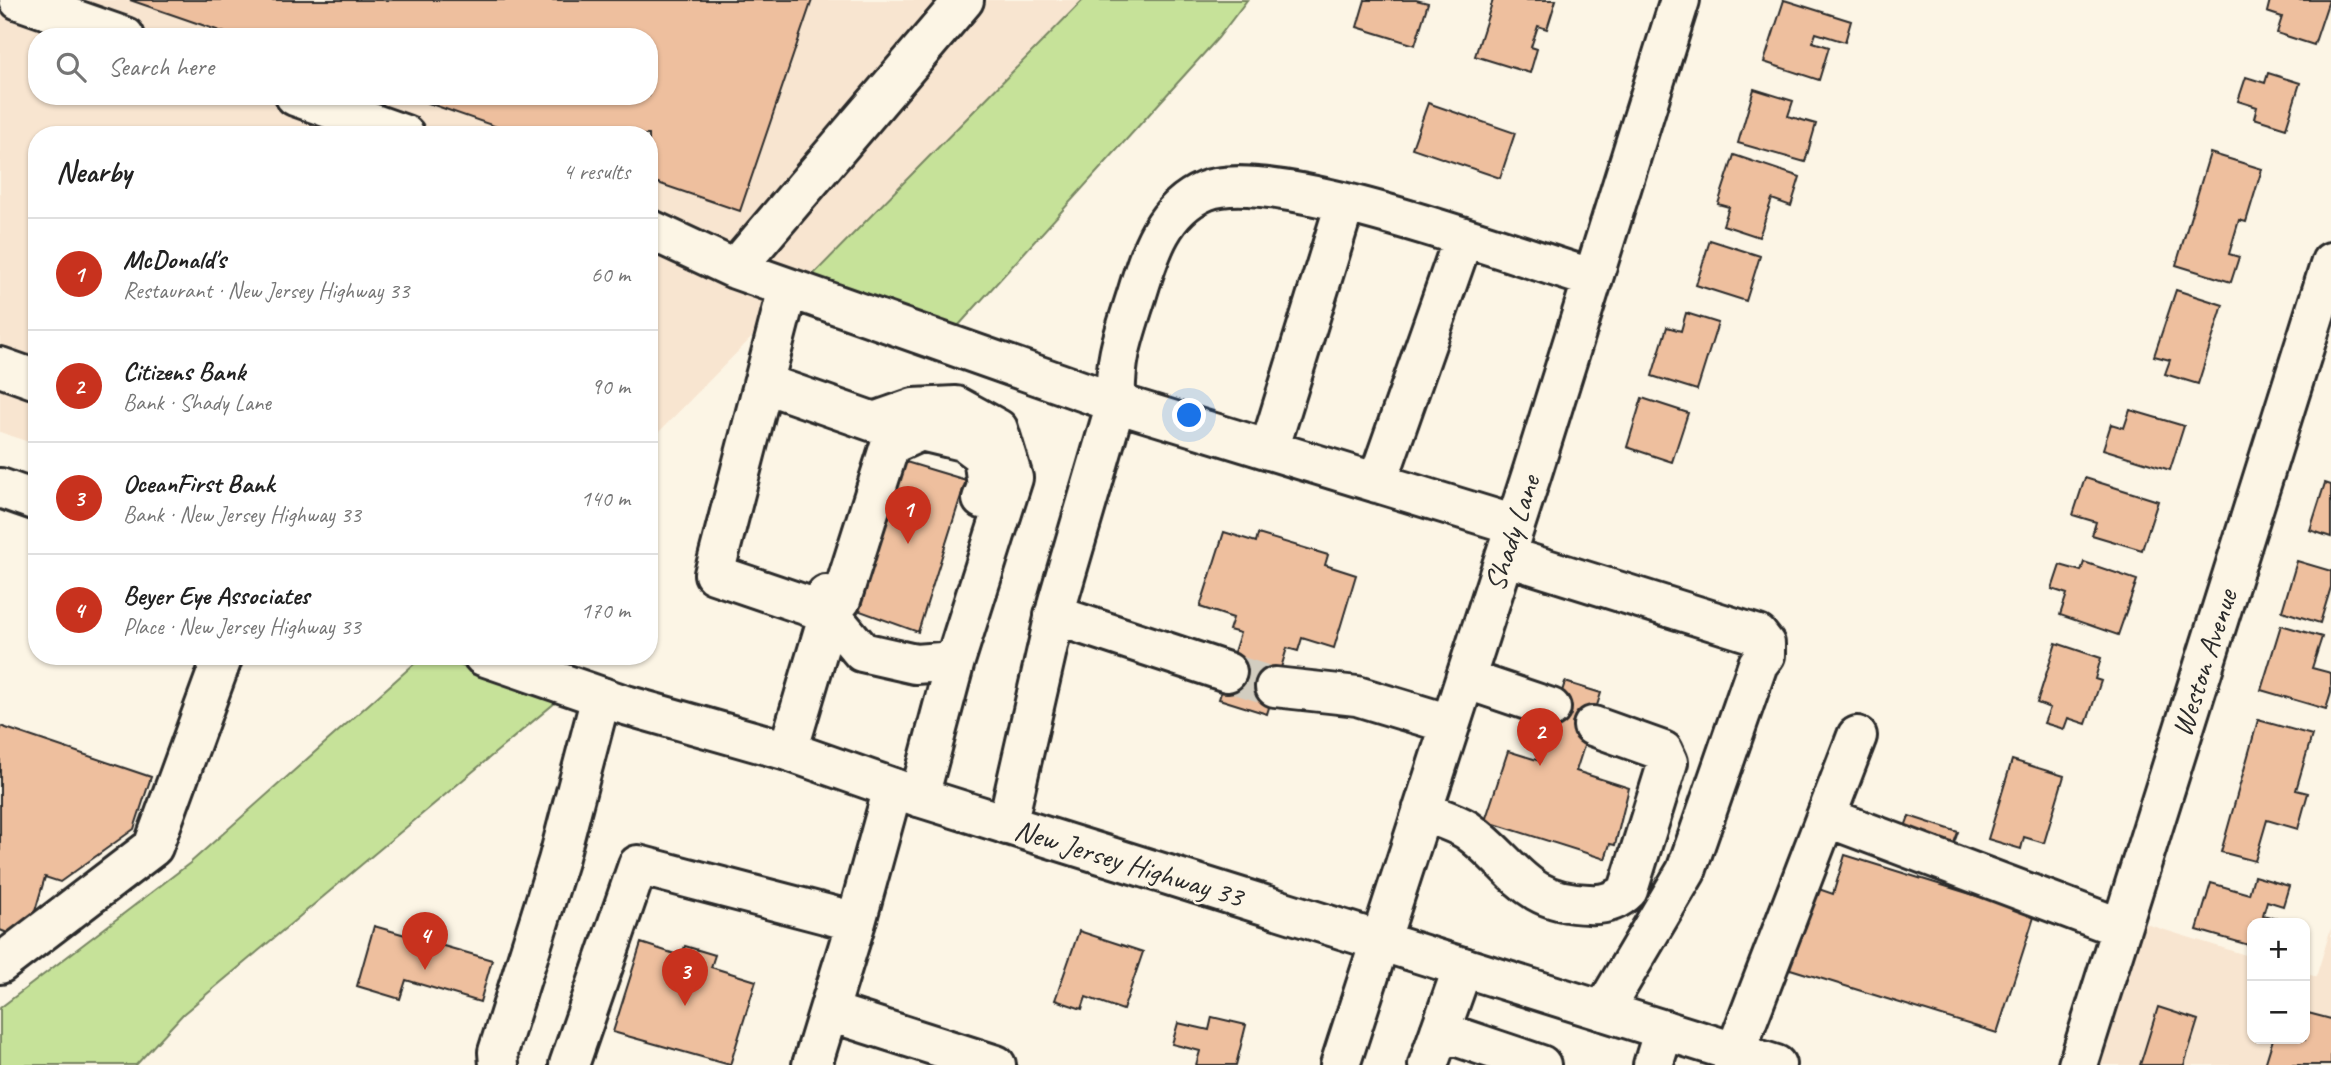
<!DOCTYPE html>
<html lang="en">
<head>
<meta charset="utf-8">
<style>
  :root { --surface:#fff; --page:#f2f2f2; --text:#222; --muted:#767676; --line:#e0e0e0; --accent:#c8321e }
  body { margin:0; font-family:Caveat,sans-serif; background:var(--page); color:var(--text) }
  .controls { position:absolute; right:21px; bottom:21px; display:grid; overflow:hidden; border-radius:14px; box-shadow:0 2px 5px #0004 }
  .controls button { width:63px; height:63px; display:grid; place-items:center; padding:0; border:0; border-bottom:2px solid var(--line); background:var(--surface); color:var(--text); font:35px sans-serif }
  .you { position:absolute; left:1190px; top:416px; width:24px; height:24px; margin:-18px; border:5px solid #fff; border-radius:50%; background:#1a73e8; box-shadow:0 0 0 10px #1a73e833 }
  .badge { display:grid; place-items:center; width:46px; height:46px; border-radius:50%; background:var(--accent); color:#fff; font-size:23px; font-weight:700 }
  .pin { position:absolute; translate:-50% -58px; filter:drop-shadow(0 2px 4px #0008) }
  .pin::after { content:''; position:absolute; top:37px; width:24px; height:21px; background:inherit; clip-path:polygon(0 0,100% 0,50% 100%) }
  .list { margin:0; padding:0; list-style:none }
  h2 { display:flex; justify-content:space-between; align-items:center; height:91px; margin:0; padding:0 28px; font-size:30px }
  h2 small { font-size:23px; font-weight:400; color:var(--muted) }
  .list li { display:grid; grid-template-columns:46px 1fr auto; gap:21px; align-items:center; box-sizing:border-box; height:112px; padding:0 28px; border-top:2px solid var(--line) }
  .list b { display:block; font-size:26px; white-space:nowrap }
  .list p { margin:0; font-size:23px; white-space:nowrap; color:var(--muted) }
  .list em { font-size:23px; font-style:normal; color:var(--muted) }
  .icon { flex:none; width:38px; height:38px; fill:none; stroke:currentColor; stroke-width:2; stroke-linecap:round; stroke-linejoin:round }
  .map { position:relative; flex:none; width:2331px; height:1065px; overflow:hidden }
  .search { position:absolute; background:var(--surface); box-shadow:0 2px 5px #0004; left:28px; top:28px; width:630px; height:77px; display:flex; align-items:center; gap:18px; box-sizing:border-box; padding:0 24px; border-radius:28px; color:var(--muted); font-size:26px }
  .panel { position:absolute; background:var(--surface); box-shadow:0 2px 5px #0004; left:28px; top:126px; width:630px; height:539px; border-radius:28px }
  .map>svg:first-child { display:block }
  .built { fill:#f8e5d0; fill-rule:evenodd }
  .green { fill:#c6e299; stroke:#788662; stroke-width:2 }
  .building { fill:#eebf9e; stroke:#2b2b2b; stroke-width:2 }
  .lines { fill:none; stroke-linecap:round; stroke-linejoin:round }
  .minor-tunnel { stroke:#d2cdc0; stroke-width:38; stroke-dasharray:38 19; stroke-linecap:butt }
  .minor-casing { stroke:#2b2b2b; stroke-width:44 }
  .major-casing { stroke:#2b2b2b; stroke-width:44 }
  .minor { stroke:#fcf5e5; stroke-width:38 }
  .major { stroke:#fcf5e5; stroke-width:38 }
  .labels { text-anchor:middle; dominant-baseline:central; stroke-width:5; stroke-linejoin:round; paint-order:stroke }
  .street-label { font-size:30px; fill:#2b2b2b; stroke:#fcf5e5 }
</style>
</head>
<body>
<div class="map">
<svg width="2331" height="1065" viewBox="0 0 2331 1065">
  <rect width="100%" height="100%" fill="#fcf5e5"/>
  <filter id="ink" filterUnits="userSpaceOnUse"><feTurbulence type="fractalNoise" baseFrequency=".0143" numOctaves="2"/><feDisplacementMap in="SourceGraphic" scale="14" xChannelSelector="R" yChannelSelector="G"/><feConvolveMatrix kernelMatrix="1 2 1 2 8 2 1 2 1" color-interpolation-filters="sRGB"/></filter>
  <g filter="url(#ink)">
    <path class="built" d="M0,0H1083L649,442V135H37V445L0,432ZM37,37H649V96H37Z
      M2136,921L2252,957V1039H2305V973L2316,977L2331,928V1065H2089Z"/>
    <path class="green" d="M1083,0H1247L1218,38L949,336L806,282Z
      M423,656H435L556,702L183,1014L136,1065H0V1008L190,863Z"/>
    <path class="building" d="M130,0H812L740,211L649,180V135H520L408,96H649V37H237Z
      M1365,0H1416L1428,3L1415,45L1357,27Z
      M1493,0H1556L1547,29L1538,26L1531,47L1537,49L1530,73L1475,56Z
      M1784,0L1851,21L1845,42L1816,33L1813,42L1829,47L1819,80L1764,62Z
      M2270,0H2329L2314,45L2277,33L2282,17L2267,12Z
      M2268,73L2300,83L2286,128L2254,118L2257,107L2238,101L2246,77L2265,83Z
      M1754,89L1793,101L1788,116L1816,124L1805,162L1738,143Z
      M1428,103L1515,133L1500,178L1412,148Z
      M2210,153L2262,169L2246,222L2239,220L2229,254L2239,257L2231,282L2176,265Z
      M1734,155L1800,177L1791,206L1772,199L1759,237L1723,225L1729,207L1718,204Z
      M1710,240L1760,256L1746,301L1696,285Z
      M2176,290L2223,305L2198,384L2165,374L2170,360L2154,356Z
      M1686,313L1718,323L1697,390L1652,376L1667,327L1681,331Z
      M1642,398L1688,413L1672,462L1627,447Z
      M2130,410L2184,426L2170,470L2103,449L2111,424L2124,428Z
      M896,459L966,480L918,632L849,607Z
      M2085,478L2158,501L2142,550L2092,535L2096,522L2073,515Z
      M2325,483L2331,485V537L2310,530Z
      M1224,532L1256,542L1258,534L1328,555L1325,565L1356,575L1334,648L1302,638L1298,651L1287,648L1267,714L1219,699L1240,633L1229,630L1233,618L1200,607Z
      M2297,561L2331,571V587L2320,623L2282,611Z
      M2084,562L2137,580L2118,635L2060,615L2067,594L2052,589L2060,565L2081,571Z
      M2281,625L2322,637L2312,668L2331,673V693L2326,709L2261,690Z
      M2056,643L2101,658L2095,679L2101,681L2086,724L2068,718L2064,729L2044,723L2050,708L2037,703Z
      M1565,682L1601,693L1576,771L1629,788L1615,845L1610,844L1605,859L1485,821L1508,751L1540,761Z
      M2258,720L2312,735L2296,790L2308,793L2298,829L2267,820L2255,861L2221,852Z
      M0,726L151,777L134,829L60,882L45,877L33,918L10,934L0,930Z
      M2012,760L2064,776L2044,843L2024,837L2021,849L1988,839Z
      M1909,816L1958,832L1951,851L1902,835Z
      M1845,855L2035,914L1997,1033L1784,967L1810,886L1833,894Z
      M2254,876L2289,886L2283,906L2267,901L2263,915L2277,919L2275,923H2252V946L2197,930L2211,883L2249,894Z
      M374,926L492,960L480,1002L406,980L400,999L357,986Z
      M1079,931L1143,952L1123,1010L1086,997L1082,1009L1055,1000Z
      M641,943L681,956L685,946L715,955L711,967L756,981L730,1065L613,1032Z
      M2158,1007L2198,1020L2184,1065H2140Z
      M2308,1013L2331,1019V1065H2265L2273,1039H2305Z
      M1212,1017L1246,1025L1236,1065H1196L1200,1051L1172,1044L1178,1023L1209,1030Z"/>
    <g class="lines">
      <path class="minor-tunnel" d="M1227,672L1275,687"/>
      <defs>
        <path id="minor" d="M19,0L125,37
          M295,96L405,135
          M649,229L735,269L1116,403C1114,359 1124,335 1137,294C1149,255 1162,209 1205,191C1272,164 1514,255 1591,278
          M735,269L964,0
          M788,288L714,574L829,613L862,652L915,664L955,661
          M0,367L37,380
          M763,383L874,422L914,408L956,406L998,429L1013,478L955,661L919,797
          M1269,450L1345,204
          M1377,483L1463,239
          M1505,556L1758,635L1765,644V655L1758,664L1686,871L1603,1011
          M829,613L841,600L890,445L921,431L963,441L983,456L987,486L982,499
          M1054,615L1227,672
          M1465,679L1551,708
          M1275,687L1357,696L1450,724
          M788,751L829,613L826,595
          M1422,811C1436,817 1454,822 1467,830C1514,863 1522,903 1589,904C1605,905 1617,901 1628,890L1668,762L1663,751L1593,726
          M1826,817L2121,928
          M1007,825L1058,601L1116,403L1515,525
          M0,964L153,847L223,656
          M830,1012L996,1065
          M1440,1031L1541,1065
          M499,1065L498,1052L558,861L601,697
          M569,1065L638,865L856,922L893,788
          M812,1065L856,922
          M1340,1065L1532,473L1680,0
          M1428,1065L1463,967
          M1653,1065L1664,1030
          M1733,1065L1735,1053L1857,736
          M2078,1065L2331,262"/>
        <path id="major" d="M0,488L37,501
          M483,656L622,704L788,751L919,797L1776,1065"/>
      </defs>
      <use href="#minor" class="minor-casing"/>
      <use href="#major" class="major-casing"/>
      <use href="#minor" class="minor"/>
      <use href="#major" class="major"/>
    </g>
  </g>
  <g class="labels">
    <g class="street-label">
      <text transform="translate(1512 533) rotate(-72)">Shady Lane</text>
      <text transform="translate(2204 663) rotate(-72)">Weston Avenue</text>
      <text transform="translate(1129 863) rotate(17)">New Jersey Highway 33</text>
    </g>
  </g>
</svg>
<div class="controls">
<button>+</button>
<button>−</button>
</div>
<div class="you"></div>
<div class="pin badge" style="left:908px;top:544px">1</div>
<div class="pin badge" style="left:1540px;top:766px">2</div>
<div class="pin badge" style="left:685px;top:1006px">3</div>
<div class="pin badge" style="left:425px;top:970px">4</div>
<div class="search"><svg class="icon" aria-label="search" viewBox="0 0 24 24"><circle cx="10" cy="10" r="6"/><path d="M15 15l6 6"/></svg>Search here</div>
<section class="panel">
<h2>Nearby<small>4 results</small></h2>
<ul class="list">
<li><span class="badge">1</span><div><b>McDonald's</b><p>Restaurant · New Jersey Highway 33</p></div><em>60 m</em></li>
<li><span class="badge">2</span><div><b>Citizens Bank</b><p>Bank · Shady Lane</p></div><em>90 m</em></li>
<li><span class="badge">3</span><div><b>OceanFirst Bank</b><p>Bank · New Jersey Highway 33</p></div><em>140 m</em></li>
<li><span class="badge">4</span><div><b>Beyer Eye Associates</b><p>Place · New Jersey Highway 33</p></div><em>170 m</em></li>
</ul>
</section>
</div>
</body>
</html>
